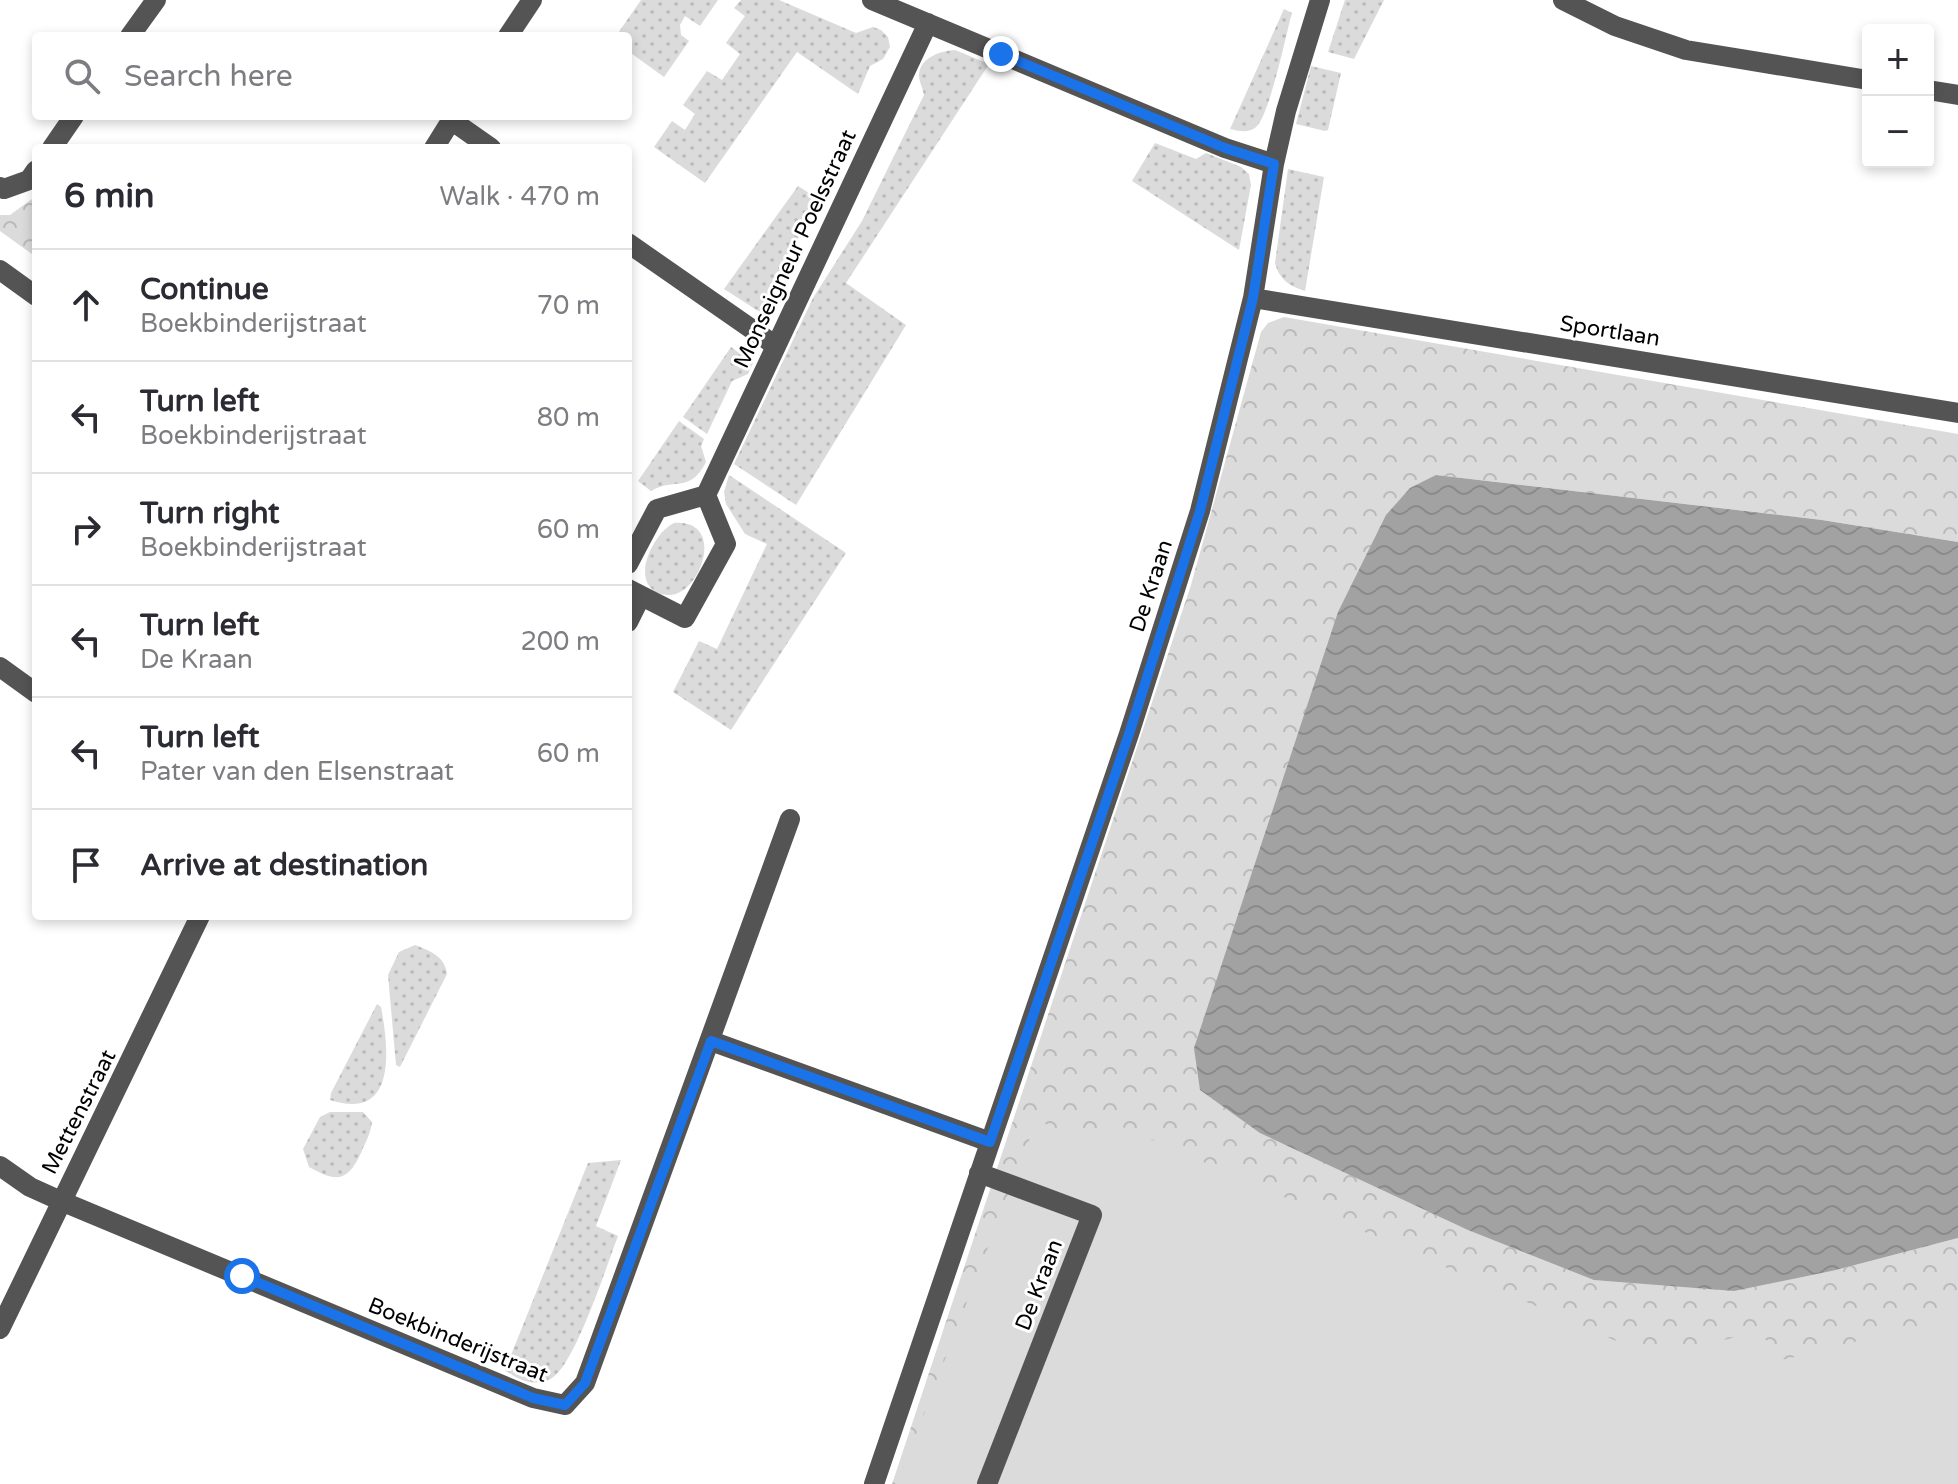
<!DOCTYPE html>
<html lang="en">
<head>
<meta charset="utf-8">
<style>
  :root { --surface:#fff; --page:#f7f7f7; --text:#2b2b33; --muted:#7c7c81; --line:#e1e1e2 }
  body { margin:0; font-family:"Varela Round",sans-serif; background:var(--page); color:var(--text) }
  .controls { position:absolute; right:24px; top:24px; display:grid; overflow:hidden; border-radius:8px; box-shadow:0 4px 12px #0003 }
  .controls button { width:72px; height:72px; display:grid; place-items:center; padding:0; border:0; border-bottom:2px solid var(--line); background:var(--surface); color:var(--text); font:40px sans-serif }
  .stop { position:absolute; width:24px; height:24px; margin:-18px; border:6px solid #1a73e8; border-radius:50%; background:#fff }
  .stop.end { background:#1a73e8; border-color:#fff; box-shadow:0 2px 8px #0008 }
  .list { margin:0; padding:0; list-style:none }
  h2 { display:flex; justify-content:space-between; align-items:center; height:104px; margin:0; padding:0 32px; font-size:34px }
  h2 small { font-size:26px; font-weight:400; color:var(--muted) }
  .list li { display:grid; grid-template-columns:52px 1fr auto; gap:24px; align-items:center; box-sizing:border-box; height:112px; padding:0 32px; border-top:2px solid var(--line) }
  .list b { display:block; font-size:30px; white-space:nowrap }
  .list p { margin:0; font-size:26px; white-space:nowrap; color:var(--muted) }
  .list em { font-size:26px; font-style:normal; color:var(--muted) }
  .icon { flex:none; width:44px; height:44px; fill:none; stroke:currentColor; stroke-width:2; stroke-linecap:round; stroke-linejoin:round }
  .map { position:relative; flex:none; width:1958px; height:1484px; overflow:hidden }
  .search { position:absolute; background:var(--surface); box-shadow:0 4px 12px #0003; left:32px; top:32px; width:600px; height:88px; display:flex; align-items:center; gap:20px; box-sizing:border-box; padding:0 28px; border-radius:8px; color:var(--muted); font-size:30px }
  .panel { position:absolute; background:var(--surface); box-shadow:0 4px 12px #0003; left:32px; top:144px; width:600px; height:776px; border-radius:8px }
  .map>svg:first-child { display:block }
  .green { fill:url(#green-dots) }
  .forest { fill:url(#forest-crowns) }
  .pitch { fill:#dbdbdb }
  .water { fill:url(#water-waves) }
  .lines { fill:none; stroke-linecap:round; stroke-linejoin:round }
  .minor { stroke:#545454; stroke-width:20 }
  .route { stroke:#1a73e8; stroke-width:10 }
  .labels { text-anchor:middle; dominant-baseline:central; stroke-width:6; stroke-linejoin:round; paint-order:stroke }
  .street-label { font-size:22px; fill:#000; stroke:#fff }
</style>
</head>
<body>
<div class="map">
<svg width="1958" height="1484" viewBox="0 0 1958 1484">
  <defs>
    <pattern id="green-dots" width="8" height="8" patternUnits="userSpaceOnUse" patternTransform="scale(2)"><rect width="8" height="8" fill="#dbdbdb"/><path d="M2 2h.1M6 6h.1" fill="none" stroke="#bababa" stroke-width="1.8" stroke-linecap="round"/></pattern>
    <pattern id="forest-crowns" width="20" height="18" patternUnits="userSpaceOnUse" patternTransform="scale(2)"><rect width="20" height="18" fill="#dbdbdb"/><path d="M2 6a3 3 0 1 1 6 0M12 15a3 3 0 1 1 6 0" fill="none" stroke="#bababa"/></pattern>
    <pattern id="water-waves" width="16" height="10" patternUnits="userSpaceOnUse" patternTransform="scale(2)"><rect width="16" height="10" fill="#a2a2a2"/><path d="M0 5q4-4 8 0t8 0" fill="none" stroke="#8a8a8a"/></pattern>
  </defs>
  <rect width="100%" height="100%" fill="#fff"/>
  <path class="green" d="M641,0H718L700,26L685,16L680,25L681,35L689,41L664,77L628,51V36H616Z
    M741,0H779L856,33L873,27L881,30L888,37L890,47L883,59L870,66L858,94L797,52L705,183L654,147L672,121L685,130L695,114L683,105L707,71L722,80L740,54L726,43L745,16L734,8Z
    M1345,0H1384L1354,59L1328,52Z
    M1284,9L1292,13C1286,34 1269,119 1255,128C1247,133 1239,131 1230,129Z
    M955,50L989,64L846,283L906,325L796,505L734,464L813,298L862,221L924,95C923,89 919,81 919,75C920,57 941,51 955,50Z
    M1311,66L1341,73L1328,130L1325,131L1296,124Z
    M1155,143L1196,159L1206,153L1241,167L1249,174L1251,185L1239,250L1132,181Z
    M1288,169L1324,177L1305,291C1289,286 1279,279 1275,263Z
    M798,186L817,198L763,314L724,289Z
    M731,347L753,363L748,374L732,381L707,434L683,417Z
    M679,421L704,439L701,446L706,462C690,494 675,477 651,491L638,481Z
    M729,475L846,553L731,730L673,692L699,641L717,649L767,544L745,534L726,504L724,492Z
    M674,523C728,519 700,598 667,595C626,590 651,534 674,523Z
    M415,945C430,951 445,956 447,974L400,1067L396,1065L388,975L399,952Z
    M377,1004L381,1007C389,1049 397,1122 330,1100L331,1093Z
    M330,1112H363L372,1122C371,1133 365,1143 361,1153C347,1183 336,1182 309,1167L303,1149L320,1117Z
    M621,1160L596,1226L618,1236C607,1265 575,1364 552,1378C535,1388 518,1380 505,1370L588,1163Z"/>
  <path class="forest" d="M36,196V257L0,231V215H10Z
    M1284,317L1958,434V542L1822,520L1436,475L1836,1270L1958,1238V1329L1717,1396L942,1484H892L1191,585L1261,332L1268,323Z"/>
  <path class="pitch" d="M1037,1120L1101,1148L1111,1122L1646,1354L1660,1357L1762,1330L1774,1362L1958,1316V1484H897Z"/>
  <path class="water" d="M1436,475L1822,520L1958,542V1238L1836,1270L1734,1291L1594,1280L1468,1230L1260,1133L1200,1090L1194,1048L1338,612L1386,515L1410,488Z"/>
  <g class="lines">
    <path class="minor" d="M872,0L1225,148L1274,164
      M1563,0L1615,26L1686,50L1868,80
      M130,36L156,0
      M508,36L532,0
      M1928,90L1958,95
      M451,120L491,148
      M52,148L74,116
      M434,148L454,116
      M0,187L4,189L29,180L36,170
      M628,243L776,346
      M0,270L36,296
      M1253,298L1958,413
      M628,564L657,509L706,495
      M628,589L685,618L726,544L706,495L928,23
      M628,622L641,596
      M0,667L36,693
      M711,1041L990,1142
      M0,1166L30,1187L61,1201L533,1398L565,1405L585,1383L790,819
      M979,1173L1092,1215L987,1484
      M0,1329L200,916
      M874,1484L1129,734L1200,511L1253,298L1274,164L1286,111L1320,0"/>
  </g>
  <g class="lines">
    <path class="route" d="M242,1276L533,1398L565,1405L585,1383L711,1041L990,1142L1129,734L1200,511L1253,298L1274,164L1225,148L1001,54"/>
  </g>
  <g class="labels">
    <g class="street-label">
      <text transform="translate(795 249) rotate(-65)">Monseigneur Poelsstraat</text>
      <text transform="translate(1610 331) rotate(9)">Sportlaan</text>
      <text transform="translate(1151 586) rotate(-72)">De Kraan</text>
      <text transform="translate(79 1112) rotate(-63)">Mettenstraat</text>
      <text transform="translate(1039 1285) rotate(-69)">De Kraan</text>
      <text transform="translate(458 1340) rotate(22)">Boekbinderijstraat</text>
    </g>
  </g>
</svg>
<div class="controls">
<button>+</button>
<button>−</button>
</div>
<div class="stop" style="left:242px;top:1276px"></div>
<div class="stop end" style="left:1001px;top:54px"></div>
<div class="search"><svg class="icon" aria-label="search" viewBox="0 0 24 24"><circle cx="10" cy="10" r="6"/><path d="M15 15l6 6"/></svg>Search here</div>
<section class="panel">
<h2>6 min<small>Walk · 470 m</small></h2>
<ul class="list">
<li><svg class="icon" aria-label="ahead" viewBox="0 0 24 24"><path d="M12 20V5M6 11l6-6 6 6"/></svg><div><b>Continue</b><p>Boekbinderijstraat</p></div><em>70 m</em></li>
<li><svg class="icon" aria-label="left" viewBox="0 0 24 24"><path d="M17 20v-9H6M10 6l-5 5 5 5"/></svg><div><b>Turn left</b><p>Boekbinderijstraat</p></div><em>80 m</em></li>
<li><svg class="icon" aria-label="right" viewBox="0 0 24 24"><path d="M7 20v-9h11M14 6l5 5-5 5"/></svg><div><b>Turn right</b><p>Boekbinderijstraat</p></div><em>60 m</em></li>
<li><svg class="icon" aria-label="left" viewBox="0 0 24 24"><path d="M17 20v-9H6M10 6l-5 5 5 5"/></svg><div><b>Turn left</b><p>De Kraan</p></div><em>200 m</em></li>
<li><svg class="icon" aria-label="left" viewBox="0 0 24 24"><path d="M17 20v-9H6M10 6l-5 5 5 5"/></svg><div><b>Turn left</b><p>Pater van den Elsenstraat</p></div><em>60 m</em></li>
<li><svg class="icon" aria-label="arrive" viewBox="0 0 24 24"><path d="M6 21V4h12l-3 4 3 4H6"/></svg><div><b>Arrive at destination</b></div></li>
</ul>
</section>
</div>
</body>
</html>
